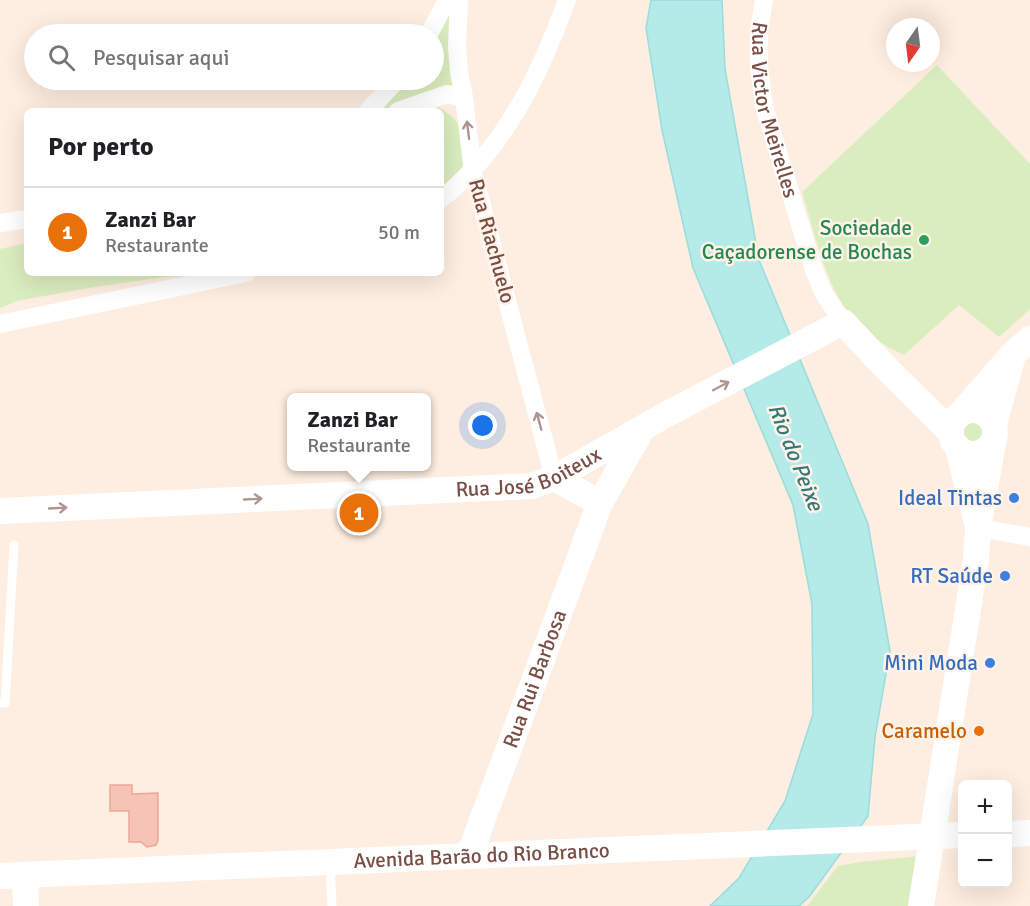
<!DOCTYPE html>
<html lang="pt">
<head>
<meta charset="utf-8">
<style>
  :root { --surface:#fff; --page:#f6f6f6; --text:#202124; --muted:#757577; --line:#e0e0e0; --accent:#7c3aed }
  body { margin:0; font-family:Signika,sans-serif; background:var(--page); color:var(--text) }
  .controls { position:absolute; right:18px; bottom:18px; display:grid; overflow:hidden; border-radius:9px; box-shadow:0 6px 24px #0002 }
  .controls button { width:54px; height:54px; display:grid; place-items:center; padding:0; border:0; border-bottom:2px solid var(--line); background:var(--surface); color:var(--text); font:30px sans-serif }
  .compass { position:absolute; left:886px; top:18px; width:54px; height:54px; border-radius:50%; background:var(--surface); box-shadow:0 6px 24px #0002; rotate:194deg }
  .you { position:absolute; left:483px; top:426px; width:21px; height:21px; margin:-15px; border:4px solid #fff; border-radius:50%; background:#1a73e8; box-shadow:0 0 0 9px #1a73e833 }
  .badge { display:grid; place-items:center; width:39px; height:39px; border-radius:50%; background:var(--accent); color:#fff; font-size:20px; font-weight:700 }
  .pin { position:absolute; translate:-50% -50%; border:3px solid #fff; box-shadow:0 2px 6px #0006 }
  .popup { position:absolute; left:287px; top:393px; width:144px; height:78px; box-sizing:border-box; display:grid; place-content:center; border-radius:9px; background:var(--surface); filter:drop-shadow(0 2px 4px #0005); font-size:20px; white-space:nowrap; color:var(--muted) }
  .popup b { font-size:22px; color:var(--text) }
  .popup::after { content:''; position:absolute; left:50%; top:100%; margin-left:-12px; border:12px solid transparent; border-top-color:var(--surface) }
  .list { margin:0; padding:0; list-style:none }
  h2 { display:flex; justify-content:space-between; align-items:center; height:78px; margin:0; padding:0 24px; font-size:26px }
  h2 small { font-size:20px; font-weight:400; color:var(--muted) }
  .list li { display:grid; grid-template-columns:39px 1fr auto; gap:18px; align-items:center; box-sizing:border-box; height:90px; padding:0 24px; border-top:2px solid var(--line) }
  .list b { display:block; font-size:22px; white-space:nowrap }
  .list p { margin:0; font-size:20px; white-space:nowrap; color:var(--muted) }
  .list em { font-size:20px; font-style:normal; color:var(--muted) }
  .icon { flex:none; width:33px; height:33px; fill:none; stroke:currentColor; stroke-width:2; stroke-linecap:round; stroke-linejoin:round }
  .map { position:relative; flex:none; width:1030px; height:906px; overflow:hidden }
  .search { position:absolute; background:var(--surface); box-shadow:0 6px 24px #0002; left:24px; top:24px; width:420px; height:66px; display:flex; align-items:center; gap:15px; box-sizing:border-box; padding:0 21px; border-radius:33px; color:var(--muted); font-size:22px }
  .panel { position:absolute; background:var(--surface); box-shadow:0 6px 24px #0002; left:24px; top:108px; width:420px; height:168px; border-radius:9px }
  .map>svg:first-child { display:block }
  .green { fill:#daedbe }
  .water { fill:#b4eae8; stroke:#99dcdb; stroke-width:1.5 }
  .building { fill:#f6c4b6; stroke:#eba695; stroke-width:1.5 }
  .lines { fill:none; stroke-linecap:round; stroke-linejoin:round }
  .lane { stroke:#fff; stroke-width:9 }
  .street { stroke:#fff; stroke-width:18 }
  .secondary { stroke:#fff; stroke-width:26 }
  .oneway { stroke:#ae958f }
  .leisure-dot { fill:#2e9e5b; stroke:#fff3e9; stroke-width:2 }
  .shop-dot { fill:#3f7fe0; stroke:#fff3e9; stroke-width:2 }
  .food-dot { fill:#e8710a; stroke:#fff3e9; stroke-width:2 }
  .labels { text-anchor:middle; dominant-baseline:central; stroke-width:5; stroke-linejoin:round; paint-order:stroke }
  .street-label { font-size:21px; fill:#784e45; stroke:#fff3e9 }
  .leisure-label { font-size:21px; fill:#27864d; stroke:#fff3e9; text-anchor:end }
  .shop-label { font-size:21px; fill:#366cbe; stroke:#fff3e9; text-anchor:end }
  .food-label { font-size:21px; fill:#c56008; stroke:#fff3e9; text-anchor:end }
  .water-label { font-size:22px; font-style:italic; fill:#357877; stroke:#fff3e9 }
</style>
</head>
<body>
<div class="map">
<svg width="1030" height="906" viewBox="0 0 1030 906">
  <rect width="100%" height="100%" fill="#feeee1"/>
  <path class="green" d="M451,8L455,89L437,91L379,111L404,80H434V37Z
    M937,65L1030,164V309L999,337L959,305L904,355C894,350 884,345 875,339C828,306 818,243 802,192Z
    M438,107C464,121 462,134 470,160L441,189V111H429Z
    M27,243V273H192L88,288L17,301L0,308V249Z
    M971,419C990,424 987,445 969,446L958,429L963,422Z
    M920,856L909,906H807L838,866L860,862Z"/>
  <path class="water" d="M651,0H722L725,69L759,260L868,524L890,651L875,737L868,816L809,897L799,906H710L739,878L785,801L813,714L812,604L793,505L693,268L662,130L646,28Z"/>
  <path class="building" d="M110,785H132V794L158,793V840L156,845L147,847L141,842H129V811H110Z"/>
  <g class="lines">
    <path class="lane" d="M0,703H5L14,545
      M330,863L332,906"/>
    <g class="street">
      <path d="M459,0L457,47L459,72L464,98L473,172L554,478"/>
      <path id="s1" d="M764,0L759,30V67L764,106L813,267L824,294L843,322"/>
      <path d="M429,34L447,0"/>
      <path d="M368,111L397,80"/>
      <path d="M398,111L447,94L464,98"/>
      <path d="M441,199C504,150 540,74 567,0"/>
      <path d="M0,223L27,219"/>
      <path d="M0,324L246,273"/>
      <path d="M978,528L1030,537"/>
    </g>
    <g class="secondary">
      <circle cx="973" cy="432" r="22"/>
      <path d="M963,411L1012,355L1030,339"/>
      <path d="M994,424L1012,359"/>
      <path d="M958,448L976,519"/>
      <path d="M554,478L600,503"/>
      <path id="s2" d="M0,511L532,486L554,478L669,413L843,322L888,370L944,425L951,434"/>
      <path d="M1008,834L1030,833"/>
      <path id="s3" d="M469,856L600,503L642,429"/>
      <path d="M25,875L26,906"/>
      <path id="s4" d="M0,876L962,835"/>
      <path d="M921,906L976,559L978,528L993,443"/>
    </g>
  </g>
  <defs><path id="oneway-shaft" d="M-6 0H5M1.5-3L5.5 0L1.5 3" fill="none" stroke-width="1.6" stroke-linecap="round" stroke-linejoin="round" transform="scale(1.5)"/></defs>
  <g class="oneway">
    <use href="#oneway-shaft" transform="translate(468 130) rotate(-97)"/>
    <use href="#oneway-shaft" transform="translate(721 386) rotate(-28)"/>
    <use href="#oneway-shaft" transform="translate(539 421) rotate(-105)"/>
    <use href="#oneway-shaft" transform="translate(253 499) rotate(-3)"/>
    <use href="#oneway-shaft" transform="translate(58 508) rotate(-3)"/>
  </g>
  <circle class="leisure-dot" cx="924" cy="240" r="6"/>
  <g class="shop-dot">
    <circle cx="1014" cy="498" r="6"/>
    <circle cx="1005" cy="576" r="6"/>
    <circle cx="990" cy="663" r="6"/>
  </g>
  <circle class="food-dot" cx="979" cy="731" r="6"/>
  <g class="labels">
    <g class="street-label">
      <text stroke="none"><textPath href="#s1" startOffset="112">Rua Victor Meirelles</textPath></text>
      <text transform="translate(492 241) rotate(75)">Rua Riachuelo</text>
      <text stroke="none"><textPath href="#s2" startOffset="532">Rua José Boiteux</textPath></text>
      <text stroke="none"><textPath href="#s3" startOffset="189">Rua Rui Barbosa</textPath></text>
      <text stroke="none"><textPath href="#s4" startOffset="482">Avenida Barão do Rio Branco</textPath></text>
    </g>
    <g class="leisure-label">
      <text x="912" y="228">Sociedade<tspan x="912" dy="24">Caçadorense de Bochas</tspan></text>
    </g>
    <g class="shop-label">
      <text x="1002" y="498">Ideal Tintas</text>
      <text x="993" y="576">RT Saúde</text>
      <text x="978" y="663">Mini Moda</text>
    </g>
    <g class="food-label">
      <text x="967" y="731">Caramelo</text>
    </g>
    <g class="water-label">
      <text transform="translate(796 457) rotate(68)">Rio do Peixe</text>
    </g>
  </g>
</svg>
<div class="controls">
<button>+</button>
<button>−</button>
</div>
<svg class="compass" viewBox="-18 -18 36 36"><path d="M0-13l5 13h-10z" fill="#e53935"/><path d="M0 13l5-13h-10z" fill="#757577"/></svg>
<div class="you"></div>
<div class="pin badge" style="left:359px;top:513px;background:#e8710a">1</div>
<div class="popup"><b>Zanzi Bar</b>Restaurante</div>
<div class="search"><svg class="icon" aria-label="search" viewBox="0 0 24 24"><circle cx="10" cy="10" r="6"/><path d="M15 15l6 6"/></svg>Pesquisar aqui</div>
<section class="panel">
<h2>Por perto<small></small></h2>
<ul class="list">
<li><span class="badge" style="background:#e8710a">1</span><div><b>Zanzi Bar</b><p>Restaurante</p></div><em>50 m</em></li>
</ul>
</section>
</div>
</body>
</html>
